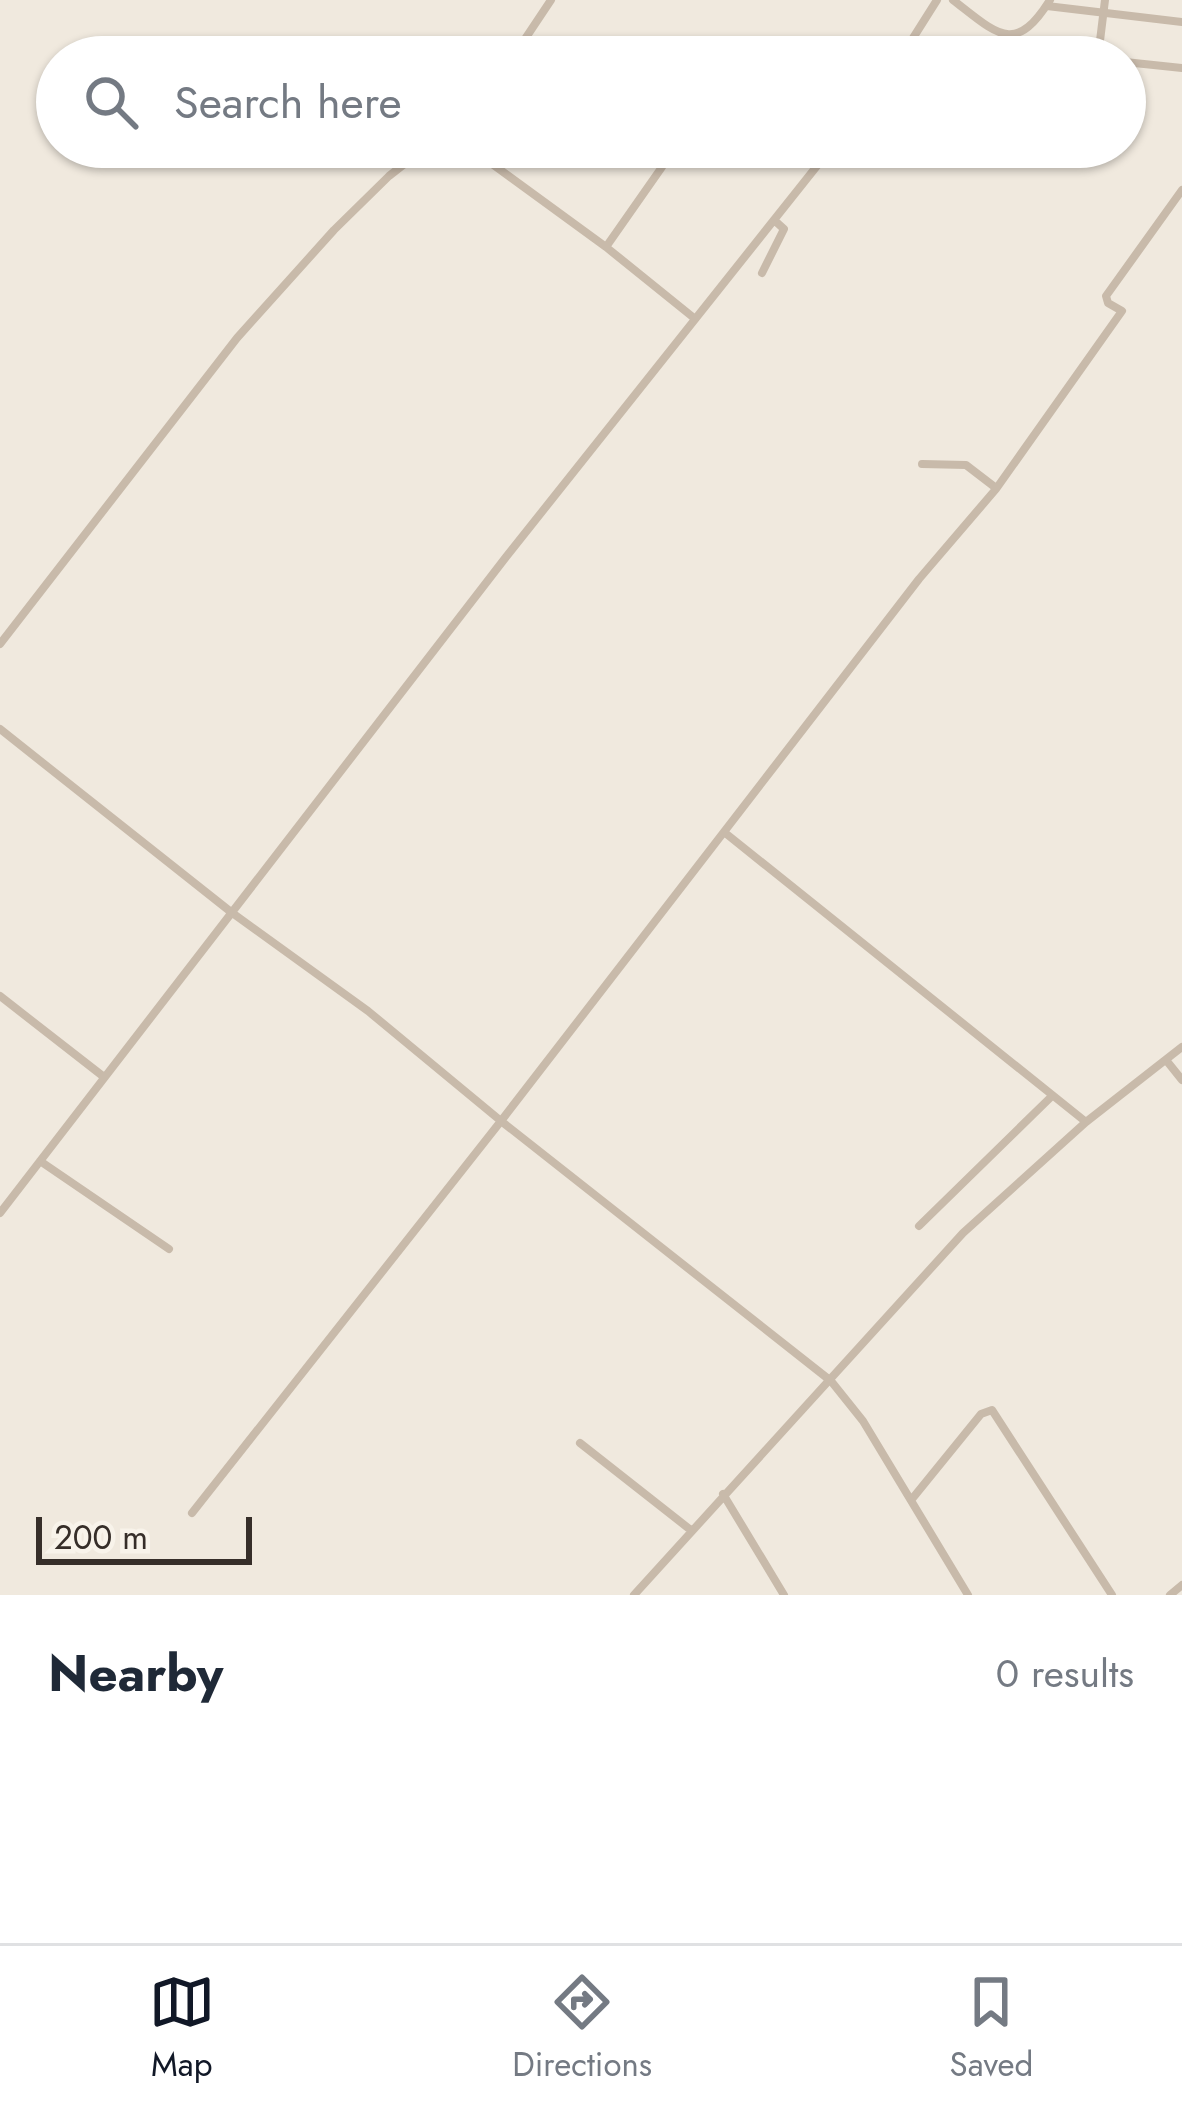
<!DOCTYPE html>
<html lang="en">
<head>
<meta charset="utf-8">
<style>
  :root { --surface:#fff; --page:#f6f6f7; --text:#1f2937; --muted:#747a83; --line:#e0e1e3; --accent:#111827 }
  body { margin:0; font-family:Jost,sans-serif; background:var(--page); color:var(--text) }
  .scale { position:absolute; left:36px; bottom:30px; width:216px; box-sizing:border-box; padding-left:12px; border:6px solid #362e29; border-top:0; font-size:33px; line-height:42px; white-space:nowrap; color:#362e29; -webkit-text-stroke:9px #f8f3ea; paint-order:stroke }
  .list { margin:0; padding:0; list-style:none }
  h2 { display:flex; justify-content:space-between; align-items:center; height:156px; margin:0; padding:0 48px; font-size:51px }
  h2 small { font-size:39px; font-weight:400; color:var(--muted) }
  .icon { flex:none; width:66px; height:66px; fill:none; stroke:currentColor; stroke-width:2; stroke-linecap:round; stroke-linejoin:round }
  .map { position:relative; flex:none; width:1182px; height:1595px; overflow:hidden }
  .search { position:absolute; background:var(--surface); box-shadow:0 3px 9px #0004; left:36px; right:36px; top:36px; height:132px; display:flex; align-items:center; gap:30px; box-sizing:border-box; padding:0 42px; border-radius:66px; color:var(--muted); font-size:45px }
  .sheet { height:348px; background:var(--surface) }
  nav { display:flex; justify-content:space-around; align-items:center; box-sizing:border-box; height:168px; border-top:3px solid var(--line); background:var(--surface); font-size:33px; color:var(--muted) }
  nav a { display:grid; justify-items:center; gap:6px }
  nav .on { color:var(--accent) }
  .map>svg:first-child { display:block }
  .lines { fill:none; stroke-linecap:round; stroke-linejoin:round }
  .street { stroke:#c8baaa; stroke-width:8 }
</style>
</head>
<body>
<div class="map">
<svg width="1182" height="1595" viewBox="0 0 1182 1595">
  <rect width="100%" height="100%" fill="#f0e9de"/>
  <g class="lines">
    <path class="street" d="M953,0C997,34 1015,56 1050,0
      M1047,6L1182,22
      M1031,52L1076,57
      M516,53L527,57
      M513,57L551,0
      M901,57L937,0
      M1098,57L1105,0
      M1125,62L1182,68
      M469,147L606,247L694,318
      M606,247L662,167
      M762,273L784,229L774,220
      M922,464L966,465L996,488
      M0,644L237,338L334,230L389,176L426,147
      M0,729L231,912L368,1011L501,1121L831,1381L863,1421L968,1595
      M724,832L1086,1122
      M0,996L104,1077
      M1166,1060L1182,1080
      M40,1161L169,1249
      M0,1213L506,557L832,147
      M919,1226L1052,1096
      M580,1443L692,1531
      M723,1494L784,1595
      M912,1499L981,1414L992,1410L1112,1595
      M192,1513L501,1121L919,579L996,489L1122,311L1108,303L1106,296L1182,190
      M634,1595L963,1233L1086,1122L1182,1047
      M1170,1595L1182,1585"/>
  </g>
</svg>
<div class="scale">200 m</div>
<div class="search"><svg class="icon" aria-label="search" viewBox="0 0 24 24"><circle cx="10" cy="10" r="6"/><path d="M15 15l6 6"/></svg>Search here</div>
</div>
<section class="sheet">
<h2>Nearby<small>0 results</small></h2>
<ul class="list">
</ul>
</section>
<nav>
<a class="on"><svg class="icon" aria-label="map" viewBox="0 0 24 24"><path d="M3 6l6-2 6 2 6-2v14l-6 2-6-2-6 2zM9 4v14M15 6v14"/></svg>Map</a>
<a><svg class="icon" aria-label="directions" viewBox="0 0 24 24"><path d="M12 3l9 9-9 9-9-9zM9 14v-3h6M13 9l2 2-2 2"/></svg>Directions</a>
<a><svg class="icon" aria-label="saved" viewBox="0 0 24 24"><path d="M7 4h10v16l-5-4-5 4z"/></svg>Saved</a>
</nav>
</body>
</html>
